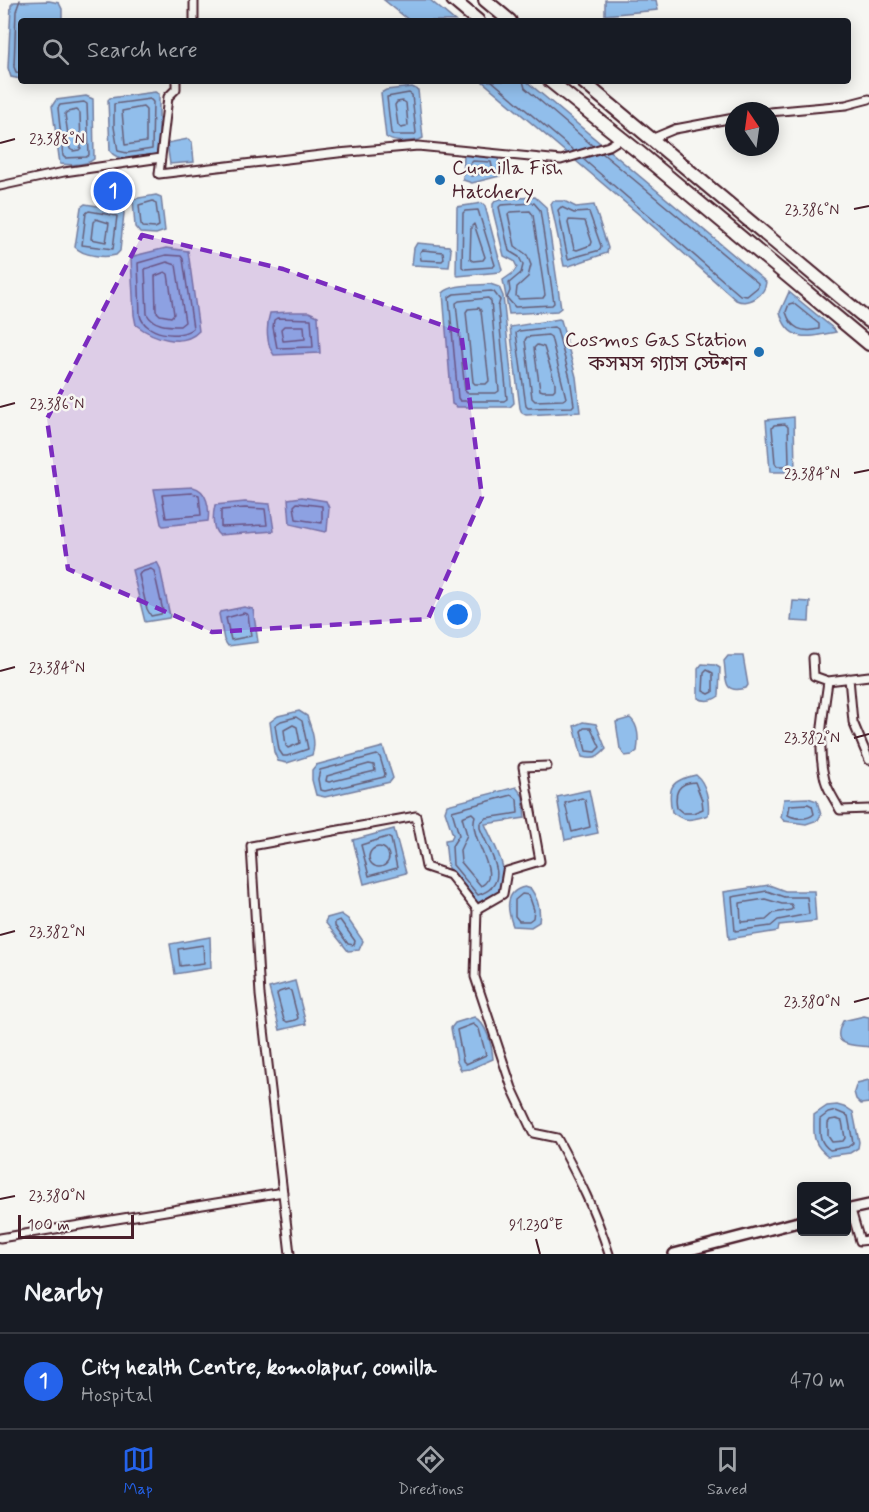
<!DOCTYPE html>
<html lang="en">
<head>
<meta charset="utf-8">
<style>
  :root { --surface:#171b24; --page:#242831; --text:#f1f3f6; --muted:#9ea1a6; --line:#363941; --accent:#2563eb }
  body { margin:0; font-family:Mynerve,"Noto Sans Bengali",sans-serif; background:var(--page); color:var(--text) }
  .controls { position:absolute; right:18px; bottom:18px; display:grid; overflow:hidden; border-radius:6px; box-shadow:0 3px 15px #0003 }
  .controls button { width:54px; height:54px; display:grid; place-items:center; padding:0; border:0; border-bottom:2px solid var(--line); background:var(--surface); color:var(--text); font:30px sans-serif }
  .compass { position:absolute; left:725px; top:102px; width:54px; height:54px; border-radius:50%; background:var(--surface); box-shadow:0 3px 15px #0003; rotate:347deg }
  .scale { position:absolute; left:18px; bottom:15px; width:116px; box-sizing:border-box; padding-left:6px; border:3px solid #4a1f2b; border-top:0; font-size:16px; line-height:21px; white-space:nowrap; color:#4a1f2b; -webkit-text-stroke:4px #f6f6f2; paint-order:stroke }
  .you { position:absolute; left:458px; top:615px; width:21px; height:21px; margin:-15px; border:4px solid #fff; border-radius:50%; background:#1a73e8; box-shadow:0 0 0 9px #1a73e833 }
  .badge { display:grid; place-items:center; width:39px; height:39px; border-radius:50%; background:var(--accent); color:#fff; font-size:20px; font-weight:700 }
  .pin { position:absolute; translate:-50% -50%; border:3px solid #fff; box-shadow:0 2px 6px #0006 }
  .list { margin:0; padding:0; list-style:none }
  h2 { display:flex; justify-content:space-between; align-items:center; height:78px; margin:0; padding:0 24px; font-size:26px }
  h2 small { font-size:20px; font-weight:400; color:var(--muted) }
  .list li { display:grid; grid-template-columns:39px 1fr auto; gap:18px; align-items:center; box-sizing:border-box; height:96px; padding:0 24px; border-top:2px solid var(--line) }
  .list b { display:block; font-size:22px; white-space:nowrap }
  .list p { margin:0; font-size:20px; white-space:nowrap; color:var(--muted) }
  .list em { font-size:20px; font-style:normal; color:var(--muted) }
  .icon { flex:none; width:33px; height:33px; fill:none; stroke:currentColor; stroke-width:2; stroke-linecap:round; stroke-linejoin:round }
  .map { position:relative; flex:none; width:869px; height:1254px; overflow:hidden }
  .search { position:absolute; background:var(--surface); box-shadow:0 3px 15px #0003; left:18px; right:18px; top:18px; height:66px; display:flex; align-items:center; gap:15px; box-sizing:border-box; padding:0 21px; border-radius:6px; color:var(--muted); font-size:22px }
  .sheet { height:174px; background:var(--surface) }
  nav { display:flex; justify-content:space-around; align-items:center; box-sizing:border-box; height:84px; border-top:2px solid var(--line); background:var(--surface); font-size:16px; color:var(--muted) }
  nav a { display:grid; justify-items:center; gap:3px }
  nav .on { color:var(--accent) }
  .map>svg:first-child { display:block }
  .water { fill:#91beeb; stroke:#757e9e; stroke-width:1.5 }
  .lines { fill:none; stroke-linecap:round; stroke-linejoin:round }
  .shore { stroke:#665f78; stroke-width:1.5 }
  .minor-casing { stroke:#4a1f2b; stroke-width:11 }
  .secondary-casing { stroke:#4a1f2b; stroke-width:14 }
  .trunk-casing { stroke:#4a1f2b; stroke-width:16 }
  .minor { stroke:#f6f6f2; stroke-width:7 }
  .secondary { stroke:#f6f6f2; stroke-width:9 }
  .trunk { stroke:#f6f6f2; stroke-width:12 }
  .marked { fill:#7b2cbf; fill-opacity:0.2; stroke:#7b2cbf; stroke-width:4.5; stroke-dasharray:12 8; stroke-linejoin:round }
  .ticks { fill:none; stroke:#4a1f2b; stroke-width:2 }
  .poi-dot { fill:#1f6fb2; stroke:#f6f6f2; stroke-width:2 }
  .labels { text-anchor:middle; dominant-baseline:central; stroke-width:5; stroke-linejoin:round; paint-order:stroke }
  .poi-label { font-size:21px; fill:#4a1f2b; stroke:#f6f6f2; text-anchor:start }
  .ticks-label { font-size:15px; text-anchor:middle; fill:#4a1f2b; stroke:#f6f6f2; stroke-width:5; stroke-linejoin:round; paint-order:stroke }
</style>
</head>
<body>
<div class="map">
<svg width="869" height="1254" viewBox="0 0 869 1254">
  <rect width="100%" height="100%" fill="#f6f6f2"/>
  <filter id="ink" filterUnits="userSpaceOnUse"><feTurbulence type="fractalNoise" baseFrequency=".0167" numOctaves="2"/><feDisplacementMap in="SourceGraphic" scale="12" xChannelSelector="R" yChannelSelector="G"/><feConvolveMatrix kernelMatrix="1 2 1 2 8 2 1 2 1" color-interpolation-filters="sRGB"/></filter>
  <g filter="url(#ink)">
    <path class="water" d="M384,0H430L455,21H410Z
      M605,0H656L658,10L605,15Z
      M49,1L59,3L62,9V21H21V79L11,77L8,68L11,5L14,2Z
      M482,81H526L766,282C765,295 749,306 736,300L662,234Z
      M412,87L418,90L423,138L419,140C408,141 395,144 386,137L381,93L386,90Z
      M155,92L159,94V143L158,153C145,159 119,164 110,151L108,100L110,98Z
      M86,96L93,99L94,159C86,166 70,165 60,164L52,106L56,100Z
      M188,139L192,142L194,162L170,164L167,143Z
      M464,155L498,156L500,176L472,183L463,180Z
      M156,195L161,197L165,231L156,234L140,233L135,227L133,199Z
      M535,197L546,207L561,308L557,311L509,314L503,280L513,273L517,267L514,261L504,256L493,211V204L496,200L501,199Z
      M553,201H564L576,207L594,205L608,248L607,253L569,266H564L551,204Z
      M482,203L485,206L502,270L500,272L458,276L456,274L457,207Z
      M85,204L123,210L124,213L120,251L116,255C105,258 83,256 75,247L81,207Z
      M417,243L449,246L451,250L449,267L412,265L414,248Z
      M166,248L188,251L199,331C182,349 152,337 136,325L134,315L131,259L134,256Z
      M490,284L499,287L503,296L514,403L510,407H457L452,404L443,293C452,283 477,286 490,284Z
      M789,292L834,329L836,332C810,337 788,344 780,312Z
      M291,312H309L318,316L320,353L274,355C266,345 266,325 270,313Z
      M559,319L561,320L576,377L580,412L526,415L522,413L520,408L510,327Z
      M794,417L795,472H770L766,420Z
      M193,487C207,490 210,508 208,521L163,526L161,524L154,489Z
      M302,497L326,501L329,508L327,531L325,532L290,524L288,499Z
      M245,502L270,504L274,531L219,535C211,528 213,514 215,505Z
      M157,562L160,568L170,616L169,618L145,622L132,570Z
      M793,601L810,602L809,622L791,621Z
      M244,607L253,609L258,642L228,646L224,640L219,614L220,612Z
      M728,656H743L748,685L746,688C722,694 727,681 724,661Z
      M702,664L715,665L720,668L719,696C712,701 705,702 698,698V669Z
      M299,711L307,716C311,728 317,742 312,755L287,763L278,761L274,752L270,722L278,716Z
      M630,718C639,725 639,740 637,751L632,755L625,756L620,749L616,722Z
      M583,722L596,724L606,749C598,758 594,760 582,757L574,726Z
      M383,747L393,778L390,782L325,797L316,795L312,780V770L316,765Z
      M696,775C706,783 710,802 708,815C692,820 685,823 672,812C667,787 671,780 696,775Z
      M516,787L523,796L525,818L485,824C492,842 514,874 498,892C493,897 483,900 477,904L448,868L445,840L451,839L453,835L445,811L447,805Z
      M589,790L598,833L565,840L557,797Z
      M808,798L817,801L821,815L818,820L806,824L784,821L781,817L784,799Z
      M394,829L406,873L364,884L353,840Z
      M769,885L785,891H814L816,921L779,925L778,931L729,939L724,892Z
      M525,887L531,889C538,899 541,910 539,922L531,927L513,926C507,910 504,891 525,887Z
      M341,914L348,919L363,941L359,950L348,951L325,922L327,918Z
      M210,937L211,968L175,974L170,944Z
      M295,981L306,1024L280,1030L269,988Z
      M864,1016L869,1017V1047C852,1045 829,1047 843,1021Z
      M474,1017C487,1023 492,1046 493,1059L470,1069L461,1070L457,1062L451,1028L455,1023Z
      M869,1080V1103L861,1104L856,1099L854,1092L857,1083Z
      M837,1105L847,1108L853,1112L859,1142L858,1148L850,1153L828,1156C811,1143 814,1134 814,1115L827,1106Z"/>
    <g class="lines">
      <path class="shore" d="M20,0L16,11L14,67L16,72L21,73
        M492,81L574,151
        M523,81L525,88L593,146
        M409,93L412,95L416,133L414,135H393L391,133L387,97Z
        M150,99L153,102L152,149L127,153L118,151L114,127V104Z
        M403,101L406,103L408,125L406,127L401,128L398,125L395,105L397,102Z
        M84,102L87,104L89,155L86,157L65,158L63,156L58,108L60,105Z
        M143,107L146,110V142L125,145L122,111Z
        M77,110L80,113L81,148L79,150L73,151L70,149L65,114L67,112Z
        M583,159L740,295L747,296L758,287V283L602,153
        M473,161L491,162L493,171L471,176L470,164Z
        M153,201L156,204L159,226L155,228L142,227L141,225L139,205Z
        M534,203L540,210L554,303L552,305L515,307L507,298L510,291L509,283L521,273L523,265L519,257L509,251L499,207L501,205Z
        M561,207L574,213L589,212L601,246L600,250L568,259L558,210Z
        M478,210L495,265L493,267L465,269L462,267L463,213L465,211Z
        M89,211L117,216L113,249L82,245L86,213Z
        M530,211L533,215L545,295L543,298L519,299L516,296L517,287L528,277L531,265L527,255L515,246L508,214L510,212Z
        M96,219L109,223L106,242L91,239L93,222Z
        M569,220L585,221L592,242L591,245L577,250L574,249L568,223Z
        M474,224L485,257L483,260L473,261L470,259L471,227Z
        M423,250L443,252L444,259L442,261L421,260L420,252Z
        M166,255L181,256L183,259L193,328C179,340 144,334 140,315L138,263Z
        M167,262L176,265L185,322L180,326C168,326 153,326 147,314L145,269Z
        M165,272L168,274L174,314L171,317L160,315L156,311L155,276Z
        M491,291L494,292L500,300L498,307L507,399L504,401H460L458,398L449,297L454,294Z
        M488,298L491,301L499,391L496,393H467L465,391L456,303L459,301Z
        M793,303L819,324V329C802,333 791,329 786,312L789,304Z
        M479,308L481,311L489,381L486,384H475L473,382L466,312L468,309Z
        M277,318L311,319L313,347L277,348L273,327L274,320Z
        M284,326H304L305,339L283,341L281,329Z
        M554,327L557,329L570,378L574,405L572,407L528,408L526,406L516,333L519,331Z
        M548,335L551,337L566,398L563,400L535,401L532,398L525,340L527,337Z
        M537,345L544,347L555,383V389L553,391H543L540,390L534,348Z
        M785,424L788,427L789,463L786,466H777L775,463L772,428L774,425Z
        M192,493L199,495L201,515L166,518L162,495Z
        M297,503L322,506V523L296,519L294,506Z
        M245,508L265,509L267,525L221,527V510Z
        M151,569L154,571L163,611L161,614L151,616L147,609L139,575L141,572Z
        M244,613L248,615L251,636L231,640L226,618Z
        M707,670L713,673V692L709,694L703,691L704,673Z
        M296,717L302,721L308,749L287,756H283L279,750L275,725L281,721Z
        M293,725L297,727L300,743L288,748L286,746L284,730Z
        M584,728H591L600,747L595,752L586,751L581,731Z
        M377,755L380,757L385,774L384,777L325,791L320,790L318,779L320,770Z
        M369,764L374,765L375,771L329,782L326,781L327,776Z
        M695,782L702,800L703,809L693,813H683L677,808C674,792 678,783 695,782Z
        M512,795L517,799L518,813L486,818L480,823V828C489,852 514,884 478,895L453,865L452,846L459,835L452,811Z
        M582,798L585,800L590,827L572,832L565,803Z
        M808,804L812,806L814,814C808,820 795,819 788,815L790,805Z
        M472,813L475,816C467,838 504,875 481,886L461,862L460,850L467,835L462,817Z
        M387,837L391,839L397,868L369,876L361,845Z
        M369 857a10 10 0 1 1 20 0a10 10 0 1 1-20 0Z
        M767,891L784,897H807L809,914L778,920L771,926L735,931L732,897Z
        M522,894L529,895L534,910L533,918L529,921H519L515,916V900Z
        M765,899L782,904H791L793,908L791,910L774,913L766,920L741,922L740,903Z
        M340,920L355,941L354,945L348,944L335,926V922Z
        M203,945L204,963L180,966L178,949Z
        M288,989L291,991L298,1018L296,1020L287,1022L284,1020L277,994L279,992Z
        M473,1024L479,1029L486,1055L466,1064L463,1061L457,1030Z
        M836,1111L848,1116L853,1143L848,1147L830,1150C818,1142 820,1132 820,1119L828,1113Z
        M836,1119L842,1121L845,1138L843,1141L832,1142L828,1136V1123L830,1120Z"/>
      <defs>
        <path id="minor" d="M194,21V0
          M176,81V89L168,97L159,174L338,153L418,146L561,160L609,146L622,138
          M770,112L846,105L869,99
          M651,139L675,129L734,118
          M0,186L64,172L161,158
          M813,658L814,676L828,681L869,676
          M849,678L853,722L869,760
          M828,681C824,714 816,747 825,780C828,791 835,800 840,810L869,809
          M477,909L503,894L507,871L540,861L523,767L547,766
          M851,1210L860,1241L869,1240
          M0,1238L283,1192
          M290,1254L260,995L251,846L416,816L426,867L450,875L477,909L475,977L512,1088L533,1133L557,1138C578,1177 596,1212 609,1254"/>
        <path id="secondary" d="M846,1210L869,1205
          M674,1254L802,1221"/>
        <path id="trunk" d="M453,0L478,21
          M485,0L510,21
          M550,81L640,153L869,344
          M582,81L869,321"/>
      </defs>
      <use href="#minor" class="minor-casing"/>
      <use href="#secondary" class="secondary-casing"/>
      <use href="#trunk" class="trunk-casing"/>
      <use href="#minor" class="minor"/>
      <use href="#secondary" class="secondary"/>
      <use href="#trunk" class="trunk"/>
    </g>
  </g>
  <path class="marked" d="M142,235L283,269L461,332L482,497L428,619L212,632L68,569L47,419Z"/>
  <path class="ticks" d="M0,143L15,139M854,209L869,206M0,407L15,403M854,473L869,470M0,671L15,667M854,738L869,734M0,935L15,931M854,1002L869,998M0,1199L15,1196M536,1239L540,1254"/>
  <g class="poi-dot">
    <circle cx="440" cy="180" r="6"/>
    <circle cx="759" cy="352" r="6"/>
  </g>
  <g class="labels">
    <g class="poi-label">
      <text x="452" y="168">Cumilla Fish<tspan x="452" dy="24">Hatchery</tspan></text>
      <text x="747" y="340" text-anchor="end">Cosmos Gas Station<tspan x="747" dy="24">কসমস গ্যাস স্টেশন</tspan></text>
    </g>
  </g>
  <g class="ticks-label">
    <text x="57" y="144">23.388°N</text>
    <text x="812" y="215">23.386°N</text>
    <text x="57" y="409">23.386°N</text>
    <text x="812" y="479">23.384°N</text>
    <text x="57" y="673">23.384°N</text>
    <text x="812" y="743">23.382°N</text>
    <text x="57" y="937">23.382°N</text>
    <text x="812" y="1007">23.380°N</text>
    <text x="57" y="1201">23.380°N</text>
    <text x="536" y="1230">91.230°E</text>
  </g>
</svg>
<div class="controls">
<button><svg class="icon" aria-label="layers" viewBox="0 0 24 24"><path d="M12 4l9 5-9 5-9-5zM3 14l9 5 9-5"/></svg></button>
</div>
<svg class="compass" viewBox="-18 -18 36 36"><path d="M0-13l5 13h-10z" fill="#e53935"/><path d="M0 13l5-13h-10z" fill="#9ea1a6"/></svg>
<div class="scale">100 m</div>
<div class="you"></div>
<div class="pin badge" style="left:113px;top:191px">1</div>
<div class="search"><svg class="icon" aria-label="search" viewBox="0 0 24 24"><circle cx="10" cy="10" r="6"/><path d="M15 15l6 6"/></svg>Search here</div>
</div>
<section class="sheet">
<h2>Nearby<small></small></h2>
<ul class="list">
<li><span class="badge">1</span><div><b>City health Centre, komolapur, comilla</b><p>Hospital</p></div><em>470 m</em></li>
</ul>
</section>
<nav>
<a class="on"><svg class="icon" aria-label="map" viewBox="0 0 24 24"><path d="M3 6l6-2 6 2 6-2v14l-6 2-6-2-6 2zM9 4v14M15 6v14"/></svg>Map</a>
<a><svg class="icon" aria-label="directions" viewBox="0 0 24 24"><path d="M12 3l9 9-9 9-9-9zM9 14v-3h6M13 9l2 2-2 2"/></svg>Directions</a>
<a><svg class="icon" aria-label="saved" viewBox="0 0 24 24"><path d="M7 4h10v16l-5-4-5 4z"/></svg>Saved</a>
</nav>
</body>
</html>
